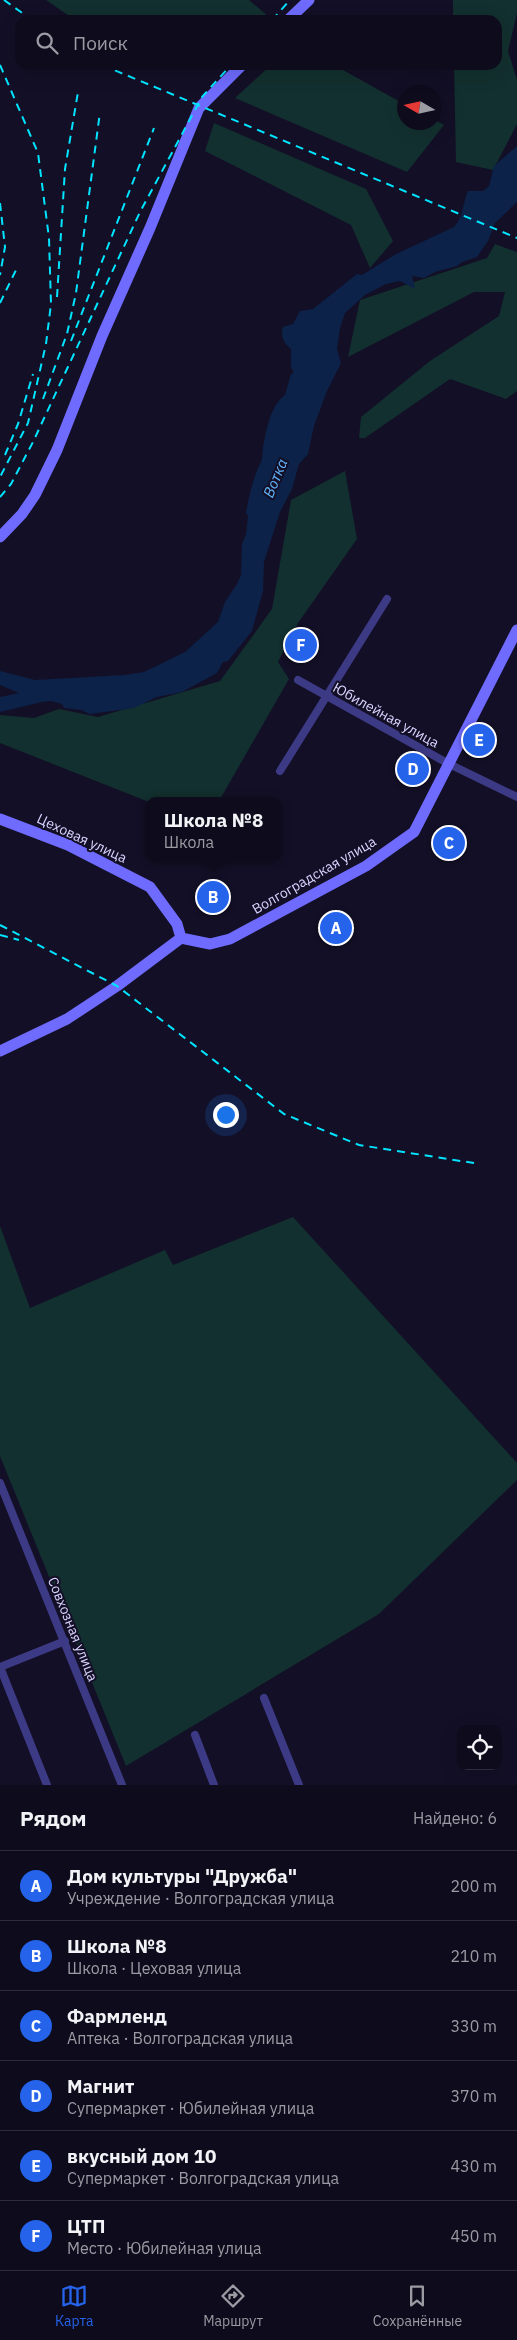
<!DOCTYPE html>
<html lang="ru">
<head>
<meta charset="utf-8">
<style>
  :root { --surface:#0e0b1c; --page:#1c1929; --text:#f1f3f6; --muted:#9b9ba3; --line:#2e2b3b; --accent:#2563eb }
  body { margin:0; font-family:"IBM Plex Sans",sans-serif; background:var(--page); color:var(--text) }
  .controls { position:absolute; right:15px; bottom:15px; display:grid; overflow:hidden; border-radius:10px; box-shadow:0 5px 20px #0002 }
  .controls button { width:45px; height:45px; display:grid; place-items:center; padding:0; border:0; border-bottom:1px solid var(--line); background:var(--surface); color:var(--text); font:25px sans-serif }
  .compass { position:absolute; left:397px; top:85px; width:45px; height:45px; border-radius:50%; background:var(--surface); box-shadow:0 5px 20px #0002; rotate:279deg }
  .you { position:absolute; left:225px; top:1114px; width:18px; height:18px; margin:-12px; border:4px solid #fff; border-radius:50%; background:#1a73e8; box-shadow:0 0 0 8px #1a73e833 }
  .badge { display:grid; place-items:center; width:32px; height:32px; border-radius:50%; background:var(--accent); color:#fff; font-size:16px; font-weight:700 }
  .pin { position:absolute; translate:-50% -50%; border:2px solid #fff; box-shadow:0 1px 5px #0006 }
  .popup { position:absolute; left:146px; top:797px; width:135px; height:65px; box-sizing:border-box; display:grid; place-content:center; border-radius:10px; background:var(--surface); filter:drop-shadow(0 1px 4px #0005); font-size:16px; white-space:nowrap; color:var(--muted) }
  .popup b { font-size:19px; color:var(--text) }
  .popup::after { content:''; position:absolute; left:50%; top:100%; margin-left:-10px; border:10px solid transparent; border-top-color:var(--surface) }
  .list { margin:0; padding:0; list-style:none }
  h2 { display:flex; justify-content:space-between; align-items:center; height:65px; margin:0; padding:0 20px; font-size:21px }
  h2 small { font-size:16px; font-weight:400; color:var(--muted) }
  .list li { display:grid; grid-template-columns:32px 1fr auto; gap:15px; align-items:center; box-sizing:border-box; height:70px; padding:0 20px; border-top:1px solid var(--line) }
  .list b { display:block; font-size:19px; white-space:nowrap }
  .list p { margin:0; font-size:16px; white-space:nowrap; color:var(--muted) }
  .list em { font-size:16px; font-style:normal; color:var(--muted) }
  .icon { flex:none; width:28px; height:28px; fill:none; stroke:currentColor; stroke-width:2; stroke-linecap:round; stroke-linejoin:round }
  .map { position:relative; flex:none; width:517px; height:1785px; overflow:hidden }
  .search { position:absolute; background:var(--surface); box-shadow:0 5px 20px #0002; left:15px; right:15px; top:15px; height:55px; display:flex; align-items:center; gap:12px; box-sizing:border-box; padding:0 18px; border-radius:15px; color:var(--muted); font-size:19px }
  .sheet { height:485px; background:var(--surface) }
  nav { display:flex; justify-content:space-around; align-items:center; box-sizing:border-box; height:70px; border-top:1px solid var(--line); background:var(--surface); font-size:14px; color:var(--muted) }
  nav a { display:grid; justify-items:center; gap:2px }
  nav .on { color:var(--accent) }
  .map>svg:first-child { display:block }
  .green { fill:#12302f }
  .water { fill:#0c2248 }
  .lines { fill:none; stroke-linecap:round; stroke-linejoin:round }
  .street { stroke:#3d3a85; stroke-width:8 }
  .secondary { stroke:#6f6bff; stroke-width:11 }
  .rail { stroke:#00e5ff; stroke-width:2; stroke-dasharray:8 6; stroke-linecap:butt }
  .labels { text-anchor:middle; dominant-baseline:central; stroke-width:4; stroke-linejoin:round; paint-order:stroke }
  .street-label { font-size:14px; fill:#d9d4ff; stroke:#130f26 }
  .water-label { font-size:15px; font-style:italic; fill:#62b6ff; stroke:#130f26 }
</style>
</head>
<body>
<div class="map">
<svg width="517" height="1785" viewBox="0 0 517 1785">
  <rect width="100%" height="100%" fill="#130f26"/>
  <path class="green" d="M46,0H249L269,17L265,20H75Z
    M453,0H517V13L508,51L517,80V124L493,170L456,162L454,65H497V20H453Z
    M271,65H334L404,104V122H434L435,120L444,125L407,172L235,98Z
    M214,123L366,189L393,241L370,268L351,225L205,151Z
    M495,244L517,252V391L506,399L450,379L365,438H359L361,417L430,361L499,316L505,292H474L348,357L360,300L487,258Z
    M345,471L357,539L298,623L278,662L289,679L219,801L149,802L0,743V715L34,718L59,709L98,717L220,681L272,609L291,500Z
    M293,1217L517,1463V1480L379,1614L126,1766L0,1456V1226L30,1308L165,1250L173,1265Z"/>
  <path class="water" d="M517,146V202L495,223L488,241L477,257L462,262L457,266L435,272L424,278L412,276L415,289L400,281L386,284L365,295L345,313L340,328L337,349L341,363L327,391L314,426L308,454L299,464L292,489L280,512L264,562L263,591L252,631L228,661L223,662L217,673L182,692L157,697L134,708L90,714L81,710L64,708L62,704L51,701L42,702L0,712V697L19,693L0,685V671L35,680L124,675L144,672L185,652L218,622L225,602L237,584L241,575L242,544L246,534L248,516L246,513C249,496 253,478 260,464C263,460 262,453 263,448C266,431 270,406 285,395L291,374L294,373L291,367V349C284,343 280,337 283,327L293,324L300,311L313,309L357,274L362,275L396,254L454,227C463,218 463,202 468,191H483L489,186L494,166Z"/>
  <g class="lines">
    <path class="street" d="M298,680L449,764L517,797
      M280,771L387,599
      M0,1483L122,1785
      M0,1667L47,1785
      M0,1667L65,1641
      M264,1698L299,1785
      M195,1735L214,1785"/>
    <path class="secondary" d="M288,20L309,0
      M0,537L22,514L35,495L57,450L102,336L150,228L199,108L242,65
      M0,819L68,845L150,887L177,924L181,938
      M181,938L210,944L230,939L366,866L414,832L517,630
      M0,1051L67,1019L117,986L181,938"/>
    <path class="rail" d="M4,0L32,20
      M272,20L290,0
      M0,65L38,153L49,238L51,304L46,344L28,423L0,477
      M102,65L517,238
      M0,203L5,247L0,275
      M57,297L65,169L78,92
      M0,303L16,270
      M71,341L154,128
      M43,399L67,334L76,293L100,112
      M5,455L18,424L33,374
      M0,497L11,484L33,442L140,212L202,97L231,65
      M0,925L117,986L284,1114L359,1145L480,1164
      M0,935L19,940"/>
  </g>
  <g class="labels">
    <g class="street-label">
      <text transform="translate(386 715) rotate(29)">Юбилейная улица</text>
      <text transform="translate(82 838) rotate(25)">Цеховая улица</text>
      <text transform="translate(314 875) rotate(-30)">Волгоградская улица</text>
      <text transform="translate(73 1629) rotate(68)">Совхозная улица</text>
    </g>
    <g class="water-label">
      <text transform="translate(275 478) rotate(-68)">Вотка</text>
    </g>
  </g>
</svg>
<div class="controls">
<button><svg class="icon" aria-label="locate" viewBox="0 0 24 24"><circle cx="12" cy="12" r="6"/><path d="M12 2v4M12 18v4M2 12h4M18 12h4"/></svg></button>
</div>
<svg class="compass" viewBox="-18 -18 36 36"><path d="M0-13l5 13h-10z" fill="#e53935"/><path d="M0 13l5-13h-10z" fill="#9b9ba3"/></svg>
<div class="you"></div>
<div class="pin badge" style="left:336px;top:928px">A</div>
<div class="pin badge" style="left:213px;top:897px">B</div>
<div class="popup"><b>Школа №8</b>Школа</div>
<div class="pin badge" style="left:449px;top:843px">C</div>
<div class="pin badge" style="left:413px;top:769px">D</div>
<div class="pin badge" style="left:479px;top:740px">E</div>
<div class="pin badge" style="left:301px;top:645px">F</div>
<div class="search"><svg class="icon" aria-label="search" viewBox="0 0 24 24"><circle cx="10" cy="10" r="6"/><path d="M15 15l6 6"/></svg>Поиск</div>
</div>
<section class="sheet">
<h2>Рядом<small>Найдено: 6</small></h2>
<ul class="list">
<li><span class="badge">A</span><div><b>Дом культуры &quot;Дружба&quot;</b><p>Учреждение · Волгоградская улица</p></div><em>200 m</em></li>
<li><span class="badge">B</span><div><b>Школа №8</b><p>Школа · Цеховая улица</p></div><em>210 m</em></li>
<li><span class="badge">C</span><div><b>Фармленд</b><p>Аптека · Волгоградская улица</p></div><em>330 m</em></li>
<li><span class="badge">D</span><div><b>Магнит</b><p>Супермаркет · Юбилейная улица</p></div><em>370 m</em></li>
<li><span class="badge">E</span><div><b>вкусный дом 10</b><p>Супермаркет · Волгоградская улица</p></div><em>430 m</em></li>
<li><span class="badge">F</span><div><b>ЦТП</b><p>Место · Юбилейная улица</p></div><em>450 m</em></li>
</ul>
</section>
<nav>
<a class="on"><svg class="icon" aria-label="map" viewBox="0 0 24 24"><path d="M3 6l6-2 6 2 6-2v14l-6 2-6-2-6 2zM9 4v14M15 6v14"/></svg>Карта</a>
<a><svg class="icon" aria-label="directions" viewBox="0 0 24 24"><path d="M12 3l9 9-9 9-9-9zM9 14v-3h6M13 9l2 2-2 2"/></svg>Маршрут</a>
<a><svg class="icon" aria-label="saved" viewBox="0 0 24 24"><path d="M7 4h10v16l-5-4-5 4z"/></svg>Сохранённые</a>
</nav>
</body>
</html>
